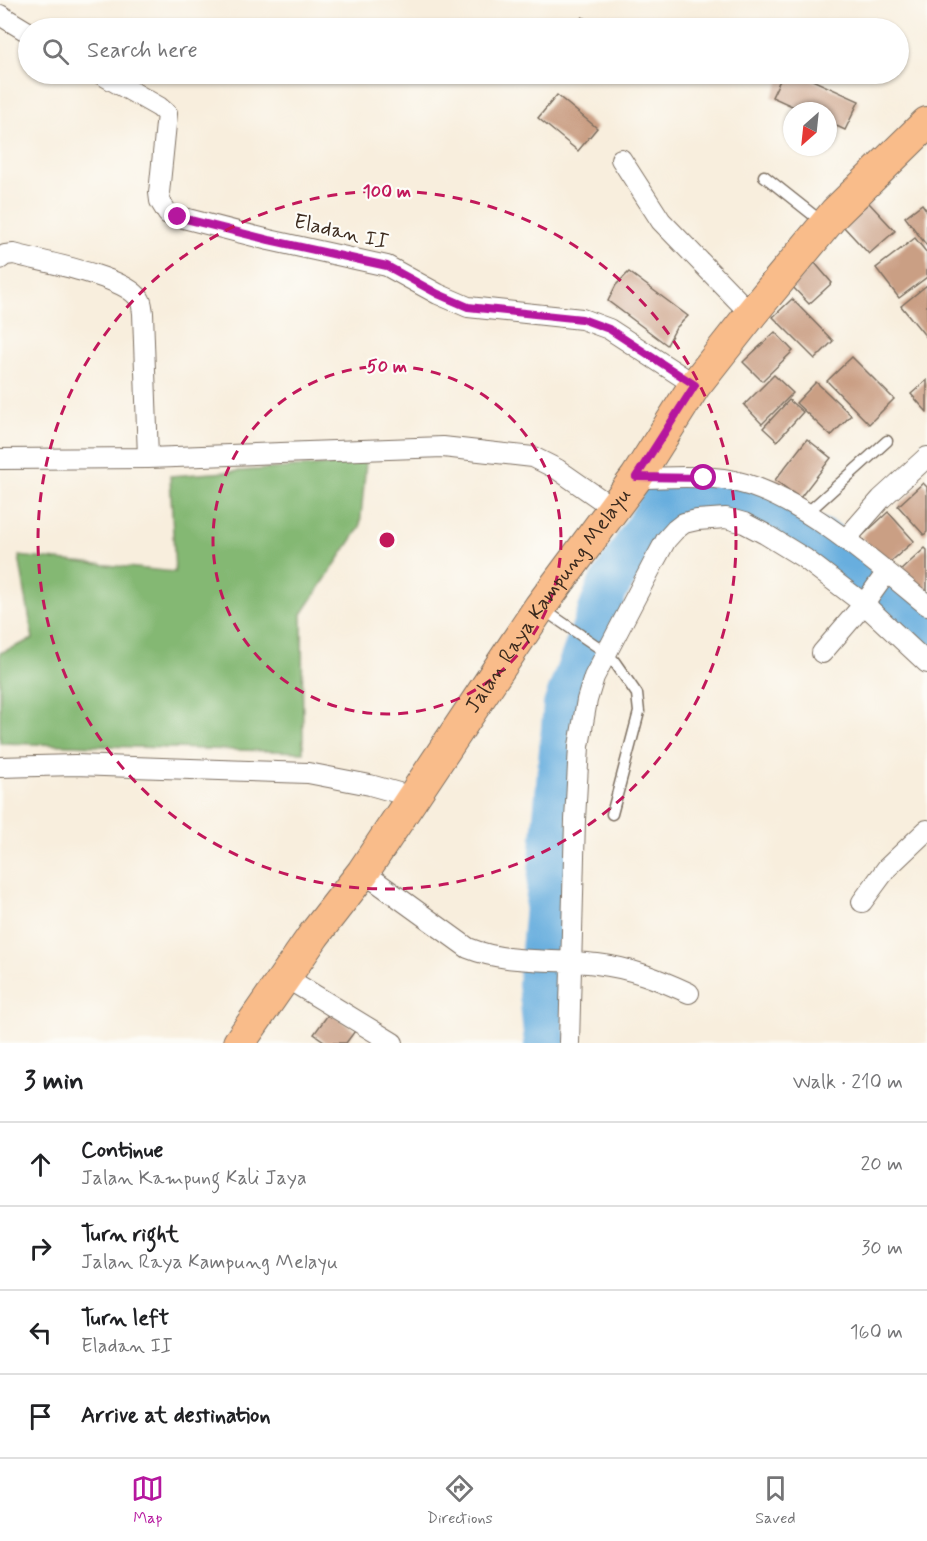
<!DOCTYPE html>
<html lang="en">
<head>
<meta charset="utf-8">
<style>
  :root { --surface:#fff; --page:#f2f2f2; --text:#202124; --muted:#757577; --line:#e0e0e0; --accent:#b5179e }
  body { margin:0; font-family:Mynerve,sans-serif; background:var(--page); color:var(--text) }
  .compass { position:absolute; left:783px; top:102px; width:54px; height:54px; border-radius:50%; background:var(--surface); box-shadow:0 2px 4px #0004; rotate:207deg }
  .stop { position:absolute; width:18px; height:18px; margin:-14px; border:4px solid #b5179e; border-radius:50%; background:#fff }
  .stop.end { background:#b5179e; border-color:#fff; box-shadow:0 2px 6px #0008 }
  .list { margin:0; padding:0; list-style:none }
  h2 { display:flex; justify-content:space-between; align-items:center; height:78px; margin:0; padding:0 24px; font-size:26px }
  h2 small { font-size:20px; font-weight:400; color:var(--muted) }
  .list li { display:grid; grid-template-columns:39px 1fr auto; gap:18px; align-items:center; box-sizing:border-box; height:84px; padding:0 24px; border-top:2px solid var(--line) }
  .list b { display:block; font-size:22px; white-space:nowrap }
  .list p { margin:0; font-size:20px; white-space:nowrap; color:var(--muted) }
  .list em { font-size:20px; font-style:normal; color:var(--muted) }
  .icon { flex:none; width:33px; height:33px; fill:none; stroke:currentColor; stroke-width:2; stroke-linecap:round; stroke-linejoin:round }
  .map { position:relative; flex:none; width:927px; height:1043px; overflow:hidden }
  .search { position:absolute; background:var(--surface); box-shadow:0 2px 4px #0004; left:18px; right:18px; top:18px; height:66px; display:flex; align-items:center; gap:15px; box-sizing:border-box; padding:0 21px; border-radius:33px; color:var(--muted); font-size:22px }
  .sheet { height:414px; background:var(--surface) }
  nav { display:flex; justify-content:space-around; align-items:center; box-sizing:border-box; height:84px; border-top:2px solid var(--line); background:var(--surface); font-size:16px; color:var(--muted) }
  nav a { display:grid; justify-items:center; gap:3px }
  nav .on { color:var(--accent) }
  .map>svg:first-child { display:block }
  .forest { fill:#84b873; stroke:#607148; stroke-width:1.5 }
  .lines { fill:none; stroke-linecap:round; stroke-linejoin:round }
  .river { stroke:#68aede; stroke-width:42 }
  .building { fill:#ca9f84 }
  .lane-casing { stroke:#7d6f61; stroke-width:13 }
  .street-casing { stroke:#7d6f61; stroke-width:22 }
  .primary-casing { stroke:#7d6f61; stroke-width:34 }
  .lane { stroke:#fff; stroke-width:10 }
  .street { stroke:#fff; stroke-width:20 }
  .primary { stroke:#f9bc8a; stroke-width:32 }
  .route { stroke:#b5179e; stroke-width:8 }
  .ring { fill:none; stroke:#c2185b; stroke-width:3; stroke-dasharray:10 8 }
  .labels { text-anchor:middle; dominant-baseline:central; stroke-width:4.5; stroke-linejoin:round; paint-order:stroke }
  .street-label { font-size:21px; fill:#3b2a1e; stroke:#fdfcf7 }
  .centre { fill:#c2185b; stroke:#fdfcf7; stroke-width:3 }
  .ring-label { font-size:18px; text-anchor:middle; font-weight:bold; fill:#c2185b; stroke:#fdfcf7; stroke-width:4.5; stroke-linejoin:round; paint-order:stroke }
</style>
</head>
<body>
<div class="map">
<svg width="927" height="1043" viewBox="0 0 927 1043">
  <rect width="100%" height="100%" fill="#fdfcf7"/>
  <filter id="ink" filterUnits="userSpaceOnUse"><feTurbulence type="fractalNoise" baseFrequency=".0167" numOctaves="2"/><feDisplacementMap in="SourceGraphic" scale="12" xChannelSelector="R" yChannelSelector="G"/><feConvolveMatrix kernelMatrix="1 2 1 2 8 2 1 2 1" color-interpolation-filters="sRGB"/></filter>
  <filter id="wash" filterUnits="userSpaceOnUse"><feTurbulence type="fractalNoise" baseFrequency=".008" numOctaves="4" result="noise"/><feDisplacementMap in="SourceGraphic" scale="24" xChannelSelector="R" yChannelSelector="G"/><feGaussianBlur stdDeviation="1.35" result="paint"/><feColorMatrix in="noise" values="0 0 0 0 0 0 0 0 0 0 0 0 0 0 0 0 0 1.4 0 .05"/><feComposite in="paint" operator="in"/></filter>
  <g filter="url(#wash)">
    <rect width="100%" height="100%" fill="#f8eedd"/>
    <path class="forest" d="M366,462L360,527L302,614L303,752L0,743V653L33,639L19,556L175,572L170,476Z"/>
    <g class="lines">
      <path class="river" d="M545,1043L539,984L564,706L607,589L662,502L708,493L827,542L927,635"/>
    </g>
    <g id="blocks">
      <path class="building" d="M582,17L593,22L598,28H572Z
        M783,74H799L859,101L845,130L828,122V111H803L772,97Z
        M557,95L597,128L578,151L538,118Z
        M869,203L895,231L869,254L843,226Z
        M922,204L927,211V246L905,217Z
        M915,238L927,253V277L899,298L876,268Z
        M815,263L832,283L809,304L791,285Z
        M629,272L688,316L676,328L667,345L608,301L616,285Z
        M927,285V338L901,306Z
        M792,299L833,341L815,359L773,317Z
        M775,332L793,351L762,381L743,362Z
        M852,357L894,399L869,424L827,381Z
        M774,375L793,393L762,424L744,405Z
        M927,380V412L911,394Z
        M816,382L851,415L831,436L796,403Z
        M789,400L803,412L777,441L763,428Z
        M807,439L831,458L800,498L775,480Z
        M923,483L927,487V532L924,535L898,506Z
        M888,512L914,541L887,565L861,537Z
        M925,548L927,550V602L899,572Z
        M330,1012L355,1031L346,1043H327L314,1034Z"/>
    </g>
  </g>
  <g filter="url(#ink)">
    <use href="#blocks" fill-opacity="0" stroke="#7d6f61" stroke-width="1.5"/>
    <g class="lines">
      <defs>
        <path id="lane" d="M764,176L822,222
          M807,513L887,441
          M541,608L601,649L614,661L637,694L639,712L612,814"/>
        <path id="street" d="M0,15L28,32
          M101,74L159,107L167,114L159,193L160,201L168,214L269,240L387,266L438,294L468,307L582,319L609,329L695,385
          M621,159L661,221L751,314
          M0,259L5,255L14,254C43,262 118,275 137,296C142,300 142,307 143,313L148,458
          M0,459L148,458L443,447L533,457L557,469L613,508
          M636,478C665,478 695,475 723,479C794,489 873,561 927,605
          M846,539L881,499L927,457
          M822,653L864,604L887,572
          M0,767L75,765L308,773L370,785L413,797
          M363,872L468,948C510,965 554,958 597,964C631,968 658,979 689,993
          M862,902L887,868L927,830
          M285,977L393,1043
          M569,1043L575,820L579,746L587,700L594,677L654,562L666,540L675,530L684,523L697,520L726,518L744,523L765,534L804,558L864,604L927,663"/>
        <g id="primary">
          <path id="s1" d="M239,1043L314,935L363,872L540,607L636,478L695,385L751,314L835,213L927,123"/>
        </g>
      </defs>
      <use href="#lane" class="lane-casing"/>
      <use href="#street" class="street-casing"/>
      <use href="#primary" class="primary-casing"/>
      <use href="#lane" class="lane"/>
      <use href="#street" class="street"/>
      <use href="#primary" class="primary"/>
    </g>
  </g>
  <g class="lines" filter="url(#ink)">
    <path class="route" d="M178,217L269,240L387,266L438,294L468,307L582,319L609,329L695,385L636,477L704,478"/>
  </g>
  <g class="ring">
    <circle cx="387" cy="540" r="174"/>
    <circle cx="387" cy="540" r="349"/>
  </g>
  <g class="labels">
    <g class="street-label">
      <text transform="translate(341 232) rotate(13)">Eladan II</text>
      <text stroke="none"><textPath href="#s1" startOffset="540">Jalan Raya Kampung Melayu</textPath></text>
    </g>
  </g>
  <circle cx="387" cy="540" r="9" class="centre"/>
  <g class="ring-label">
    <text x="387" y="197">100 m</text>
    <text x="387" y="372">50 m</text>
  </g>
</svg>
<svg class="compass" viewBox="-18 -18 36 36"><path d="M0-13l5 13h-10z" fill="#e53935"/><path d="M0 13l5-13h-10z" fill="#757577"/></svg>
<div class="stop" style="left:704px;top:478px"></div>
<div class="stop end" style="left:178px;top:217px"></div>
<div class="search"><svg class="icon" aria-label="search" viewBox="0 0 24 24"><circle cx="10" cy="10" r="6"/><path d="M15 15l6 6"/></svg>Search here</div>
</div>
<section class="sheet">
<h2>3 min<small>Walk · 210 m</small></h2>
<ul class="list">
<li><svg class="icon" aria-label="ahead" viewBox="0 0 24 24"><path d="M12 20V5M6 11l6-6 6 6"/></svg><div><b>Continue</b><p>Jalan Kampung Kali Jaya</p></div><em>20 m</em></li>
<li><svg class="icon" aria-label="right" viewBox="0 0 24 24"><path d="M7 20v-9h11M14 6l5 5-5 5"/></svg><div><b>Turn right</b><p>Jalan Raya Kampung Melayu</p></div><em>30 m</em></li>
<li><svg class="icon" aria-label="left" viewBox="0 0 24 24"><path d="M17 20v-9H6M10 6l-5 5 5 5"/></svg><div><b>Turn left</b><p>Eladan II</p></div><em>160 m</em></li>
<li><svg class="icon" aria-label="arrive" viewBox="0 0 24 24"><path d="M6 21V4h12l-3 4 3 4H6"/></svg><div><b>Arrive at destination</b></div></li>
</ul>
</section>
<nav>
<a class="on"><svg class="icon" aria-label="map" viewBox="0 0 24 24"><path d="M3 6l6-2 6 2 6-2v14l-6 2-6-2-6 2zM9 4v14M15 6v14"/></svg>Map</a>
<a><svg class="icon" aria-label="directions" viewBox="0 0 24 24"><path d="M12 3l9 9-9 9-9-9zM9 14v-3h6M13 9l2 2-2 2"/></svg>Directions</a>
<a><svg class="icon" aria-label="saved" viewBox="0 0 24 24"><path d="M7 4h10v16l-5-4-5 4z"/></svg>Saved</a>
</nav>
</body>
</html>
